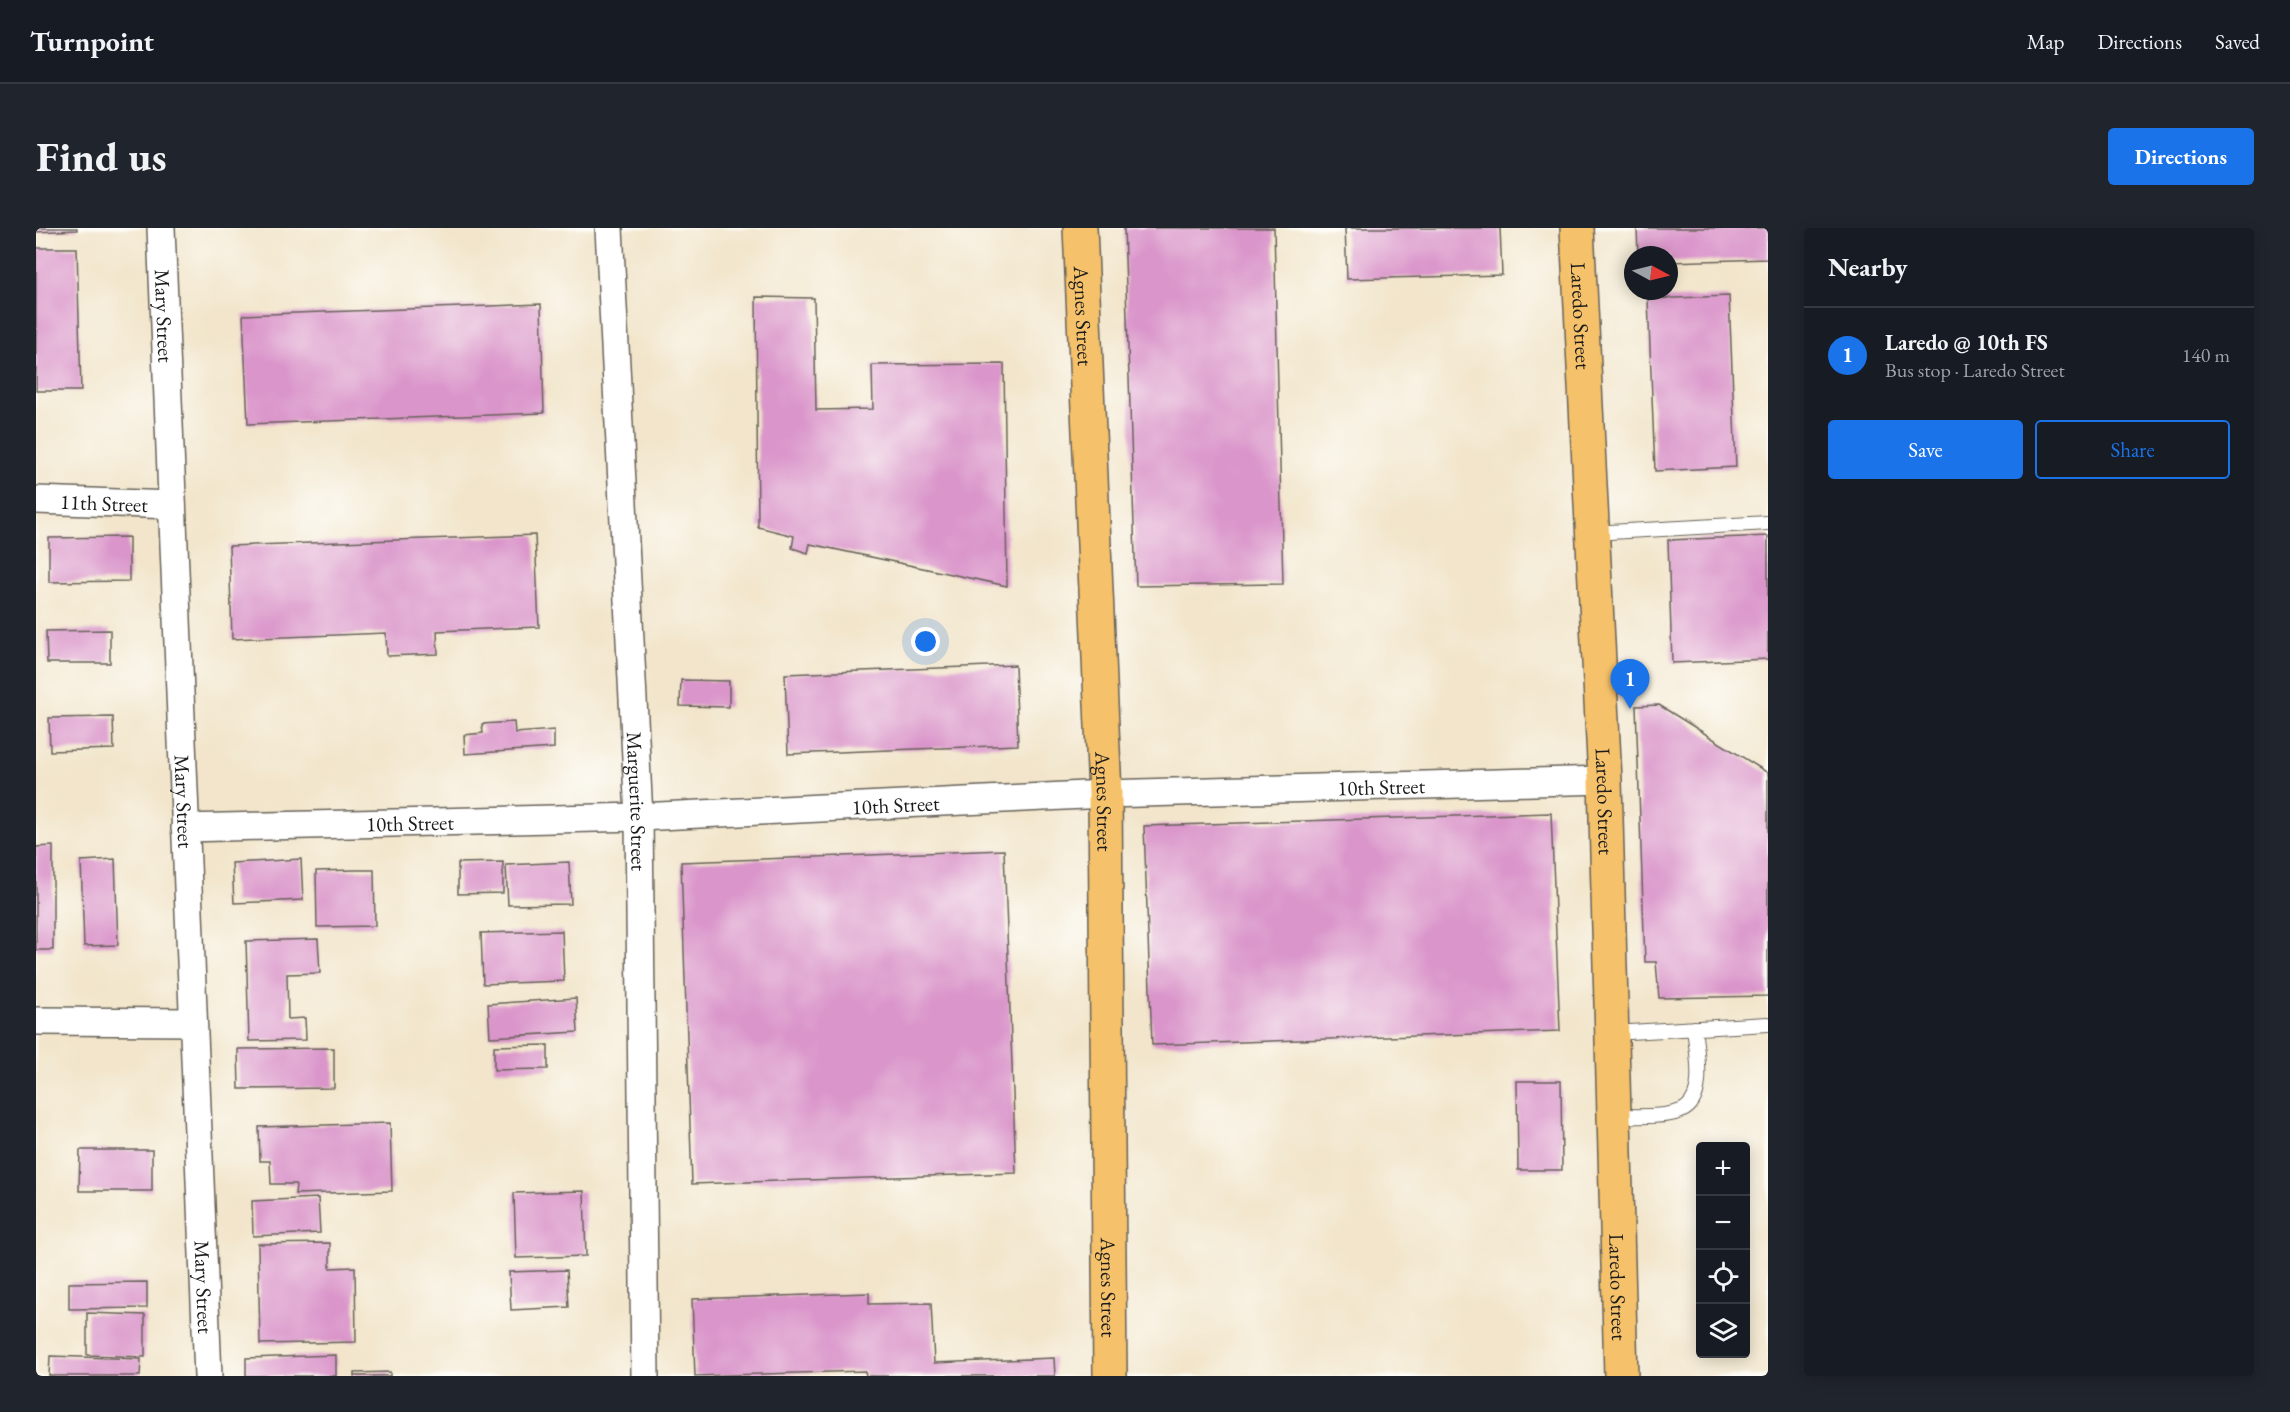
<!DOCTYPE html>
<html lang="en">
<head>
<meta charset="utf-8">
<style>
  :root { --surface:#171b24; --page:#20242c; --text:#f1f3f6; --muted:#9ea1a6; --line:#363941; --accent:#1a73e8 }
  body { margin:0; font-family:"EB Garamond",serif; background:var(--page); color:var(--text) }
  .controls { position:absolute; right:18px; bottom:18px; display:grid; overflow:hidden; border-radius:6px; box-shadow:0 3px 15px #0003 }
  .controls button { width:54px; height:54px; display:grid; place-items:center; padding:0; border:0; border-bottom:2px solid var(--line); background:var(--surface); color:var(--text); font:30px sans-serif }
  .compass { position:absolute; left:1588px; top:18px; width:54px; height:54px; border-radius:50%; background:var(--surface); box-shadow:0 3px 15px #0003; rotate:97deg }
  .you { position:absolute; left:890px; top:414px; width:21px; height:21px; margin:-15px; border:4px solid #fff; border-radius:50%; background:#1a73e8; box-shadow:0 0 0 9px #1a73e833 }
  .badge { display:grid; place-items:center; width:39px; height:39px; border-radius:50%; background:var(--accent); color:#fff; font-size:20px; font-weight:700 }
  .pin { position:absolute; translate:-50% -50px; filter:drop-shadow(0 2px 3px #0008) }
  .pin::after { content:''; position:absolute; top:32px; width:21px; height:18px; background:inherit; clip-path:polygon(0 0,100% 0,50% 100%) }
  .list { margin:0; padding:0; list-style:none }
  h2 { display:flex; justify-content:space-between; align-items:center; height:78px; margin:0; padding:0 24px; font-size:26px }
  h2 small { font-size:20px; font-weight:400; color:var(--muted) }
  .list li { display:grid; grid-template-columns:39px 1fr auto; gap:18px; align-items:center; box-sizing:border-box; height:96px; padding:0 24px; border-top:2px solid var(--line) }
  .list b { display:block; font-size:22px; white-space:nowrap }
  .list p { margin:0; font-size:20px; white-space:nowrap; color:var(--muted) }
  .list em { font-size:20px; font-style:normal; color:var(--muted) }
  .actions { display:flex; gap:12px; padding:18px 24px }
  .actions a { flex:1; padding:14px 0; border:2px solid var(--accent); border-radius:6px; text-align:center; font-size:21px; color:var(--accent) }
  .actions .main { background:var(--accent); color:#fff }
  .icon { flex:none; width:33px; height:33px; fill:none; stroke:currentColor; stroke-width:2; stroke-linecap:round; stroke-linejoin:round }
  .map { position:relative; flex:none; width:1732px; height:1148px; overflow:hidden; border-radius:6px }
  header { display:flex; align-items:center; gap:36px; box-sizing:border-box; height:84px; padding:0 30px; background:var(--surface); border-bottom:2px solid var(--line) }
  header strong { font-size:28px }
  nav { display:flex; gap:33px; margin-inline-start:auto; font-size:21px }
  .intro { display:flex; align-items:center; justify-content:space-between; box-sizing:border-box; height:144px; padding:0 36px }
  h1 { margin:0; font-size:42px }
  .button { padding:15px 27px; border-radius:6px; background:var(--accent); color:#fff; font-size:21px; font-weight:700 }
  main { display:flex; gap:36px; padding:0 36px }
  aside { flex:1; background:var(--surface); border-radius:6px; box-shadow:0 3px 15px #0003 }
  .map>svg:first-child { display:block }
  .building { fill:#da95ca }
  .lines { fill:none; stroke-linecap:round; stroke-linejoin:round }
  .service-casing { stroke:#676259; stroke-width:16 }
  .minor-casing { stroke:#676259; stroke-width:30 }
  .primary-casing { stroke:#676259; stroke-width:36 }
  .service { stroke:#fff; stroke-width:14 }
  .minor { stroke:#fff; stroke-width:27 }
  .primary { stroke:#f5c16b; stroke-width:33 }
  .labels { text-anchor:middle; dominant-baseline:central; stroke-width:4.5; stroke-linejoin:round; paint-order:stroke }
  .street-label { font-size:21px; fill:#1c1c1c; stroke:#fdfcf7 }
</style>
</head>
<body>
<header>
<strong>Turnpoint</strong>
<nav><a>Map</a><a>Directions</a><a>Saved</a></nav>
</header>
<div class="intro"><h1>Find us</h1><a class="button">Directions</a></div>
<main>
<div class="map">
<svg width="1732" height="1148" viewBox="0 0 1732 1148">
  <rect width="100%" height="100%" fill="#fdfcf7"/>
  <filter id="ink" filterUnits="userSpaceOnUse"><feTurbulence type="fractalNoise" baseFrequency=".0167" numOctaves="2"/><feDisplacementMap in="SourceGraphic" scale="12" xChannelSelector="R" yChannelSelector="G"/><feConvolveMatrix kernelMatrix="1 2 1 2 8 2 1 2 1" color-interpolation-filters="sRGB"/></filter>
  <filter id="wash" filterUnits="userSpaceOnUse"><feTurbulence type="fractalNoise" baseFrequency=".008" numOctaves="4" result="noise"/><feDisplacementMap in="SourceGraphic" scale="24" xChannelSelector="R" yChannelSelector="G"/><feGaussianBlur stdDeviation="1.35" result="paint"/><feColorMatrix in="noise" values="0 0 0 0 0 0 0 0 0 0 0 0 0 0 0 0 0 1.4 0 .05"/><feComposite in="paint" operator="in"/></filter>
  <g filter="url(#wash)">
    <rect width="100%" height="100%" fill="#f2e5cb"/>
    <g id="blocks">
      <path class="building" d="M0,0H41V2L0,4Z
        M1088,0H1238L1247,356L1100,358Z
        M1309,0H1464L1466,47L1311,51Z
        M1601,0H1732V31L1633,34V27H1602Z
        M0,20H41L45,163H0Z
        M1693,68L1700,239L1619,243L1612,71Z
        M720,69L778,70L780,182L837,181L836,137L968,136L971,358L774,316L772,325L756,320L758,308L722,299Z
        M505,76L508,185L212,196L207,87Z
        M499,307L503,399L401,403L402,426L351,428L350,405L196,411L193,318Z
        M1732,308V431L1636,435L1632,312Z
        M93,309V353L13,354V310Z
        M74,402V435H11L10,403Z
        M979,437L982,517L752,526L749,446Z
        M645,452L693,453V479L644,478Z
        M1623,477L1732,545V768L1623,770L1620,734H1609L1600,478Z
        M77,489L78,521L14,523L13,490Z
        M478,494L479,505L518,502V520L429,526L428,507L447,505L446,496Z
        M1515,585L1524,803L1116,817L1108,598Z
        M17,618V722H0V619Z
        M968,622L980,945L656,956L645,634Z
        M79,631L82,717L48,718L45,633Z
        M265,631L267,672L198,675L196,635Z
        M467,634V665L422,666V635Z
        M533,634L535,676L472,677L470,637Z
        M318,642H338L339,698L281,699L280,643Z
        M526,703L528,753L447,756L445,705Z
        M282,711L284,745L251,746L252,791L269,790L270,812L213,813L210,713Z
        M540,770L542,804L454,809L452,776Z
        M512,817V841L458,842V818Z
        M298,820V860L203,861L202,821Z
        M1481,853H1525L1526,942H1482Z
        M354,895L356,963L259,966L260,956H235L234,933H224L223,899Z
        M44,922H116V963H43Z
        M548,963L550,1028L480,1030L478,965Z
        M282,970L284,1005L217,1008L216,973Z
        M294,1015V1040L319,1039L320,1114L224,1116L222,1016Z
        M531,1042L533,1079L475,1082L473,1044Z
        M111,1054V1080L33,1081V1055Z
        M833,1065V1076L895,1075L898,1135L1018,1130L1019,1148H830L829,1143L659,1148L656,1071Z
        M51,1085L109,1087V1129L51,1127Z
        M300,1127V1148H210V1130Z
        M14,1128L105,1131L104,1148H13Z
        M354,1144V1148H318V1145Z"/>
    </g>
  </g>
  <g filter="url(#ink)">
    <use href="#blocks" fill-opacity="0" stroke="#676259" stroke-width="1.5"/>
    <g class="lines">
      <defs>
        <path id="service" d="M1556,305L1732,295
          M1576,805L1732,796
          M1579,888C1597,888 1628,890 1645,883C1672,872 1660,822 1658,800"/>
        <g id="minor">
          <path id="s1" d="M125,0L172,1148"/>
          <path id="s2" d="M573,0L603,589L609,1148"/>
          <path id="s3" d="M0,272L136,277"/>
          <path id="s4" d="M149,600L603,589L1069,566L1569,552"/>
          <path d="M0,793L157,794"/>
        </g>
        <g id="primary">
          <path id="s5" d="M1044,0L1069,566L1074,1148"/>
          <path id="s6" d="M1541,0L1569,552L1585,1148"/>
        </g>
      </defs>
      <use href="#service" class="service-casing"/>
      <use href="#minor" class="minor-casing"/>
      <use href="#primary" class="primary-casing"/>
      <use href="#service" class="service"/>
      <use href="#minor" class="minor"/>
      <use href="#primary" class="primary"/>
    </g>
  </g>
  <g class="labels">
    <g class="street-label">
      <text stroke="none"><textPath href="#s1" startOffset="88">Mary Street</textPath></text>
      <text stroke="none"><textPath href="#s5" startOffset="88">Agnes Street</textPath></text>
      <text stroke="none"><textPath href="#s6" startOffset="88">Laredo Street</textPath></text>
      <text stroke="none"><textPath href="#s3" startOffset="68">11th Street</textPath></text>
      <text stroke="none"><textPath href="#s4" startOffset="1197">10th Street</textPath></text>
      <text stroke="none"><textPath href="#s1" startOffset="574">Mary Street</textPath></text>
      <text stroke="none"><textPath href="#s2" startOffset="574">Marguerite Street</textPath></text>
      <text stroke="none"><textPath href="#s5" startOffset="574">Agnes Street</textPath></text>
      <text stroke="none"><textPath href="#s6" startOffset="574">Laredo Street</textPath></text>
      <text stroke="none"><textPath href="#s4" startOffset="711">10th Street</textPath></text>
      <text stroke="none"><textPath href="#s4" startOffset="225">10th Street</textPath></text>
      <text stroke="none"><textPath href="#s1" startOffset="1060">Mary Street</textPath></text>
      <text stroke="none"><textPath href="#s5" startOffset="1060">Agnes Street</textPath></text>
      <text stroke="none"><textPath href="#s6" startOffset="1060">Laredo Street</textPath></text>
    </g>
  </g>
</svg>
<div class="controls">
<button>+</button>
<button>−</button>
<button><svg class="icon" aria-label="locate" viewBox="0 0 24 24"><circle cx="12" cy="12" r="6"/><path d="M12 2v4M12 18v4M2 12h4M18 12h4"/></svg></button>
<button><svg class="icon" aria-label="layers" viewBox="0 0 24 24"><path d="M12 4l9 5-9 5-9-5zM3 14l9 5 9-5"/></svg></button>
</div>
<svg class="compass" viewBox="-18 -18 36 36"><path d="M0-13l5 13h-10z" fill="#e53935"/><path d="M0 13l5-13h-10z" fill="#9ea1a6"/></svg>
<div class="you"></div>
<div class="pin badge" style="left:1594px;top:481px">1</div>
</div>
<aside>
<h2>Nearby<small></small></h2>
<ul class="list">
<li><span class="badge">1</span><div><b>Laredo @ 10th FS</b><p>Bus stop · Laredo Street</p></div><em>140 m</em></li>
</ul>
<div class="actions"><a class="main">Save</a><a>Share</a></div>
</aside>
</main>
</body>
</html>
